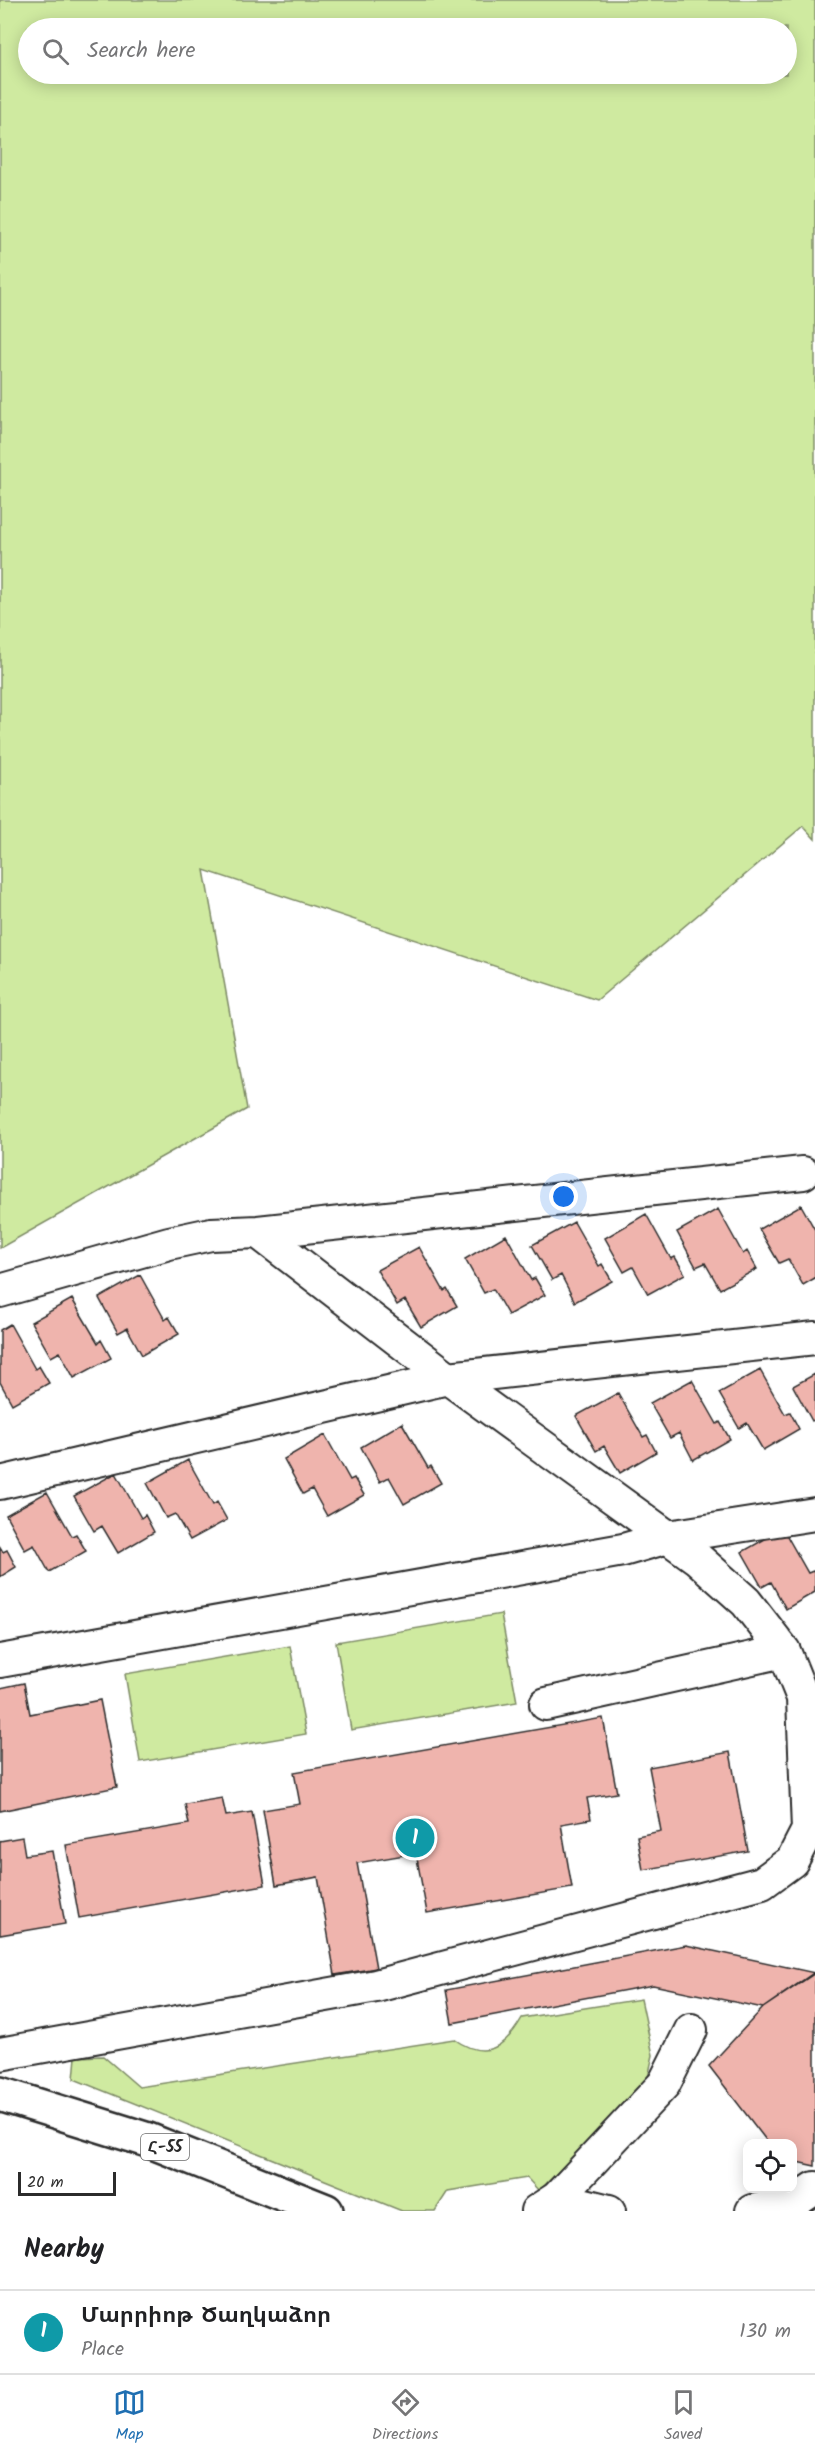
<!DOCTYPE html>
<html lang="en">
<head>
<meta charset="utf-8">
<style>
  :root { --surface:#fff; --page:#f2f2f2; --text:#202124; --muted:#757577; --line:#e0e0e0; --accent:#1f6fb2 }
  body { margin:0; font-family:Kalam,"Noto Sans Armenian",sans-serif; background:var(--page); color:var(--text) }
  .controls { position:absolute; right:18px; bottom:18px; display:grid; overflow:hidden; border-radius:12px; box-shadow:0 3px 15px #0003 }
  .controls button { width:54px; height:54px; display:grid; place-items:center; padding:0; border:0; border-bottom:2px solid var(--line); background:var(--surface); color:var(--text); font:30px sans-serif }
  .scale { position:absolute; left:18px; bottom:15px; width:98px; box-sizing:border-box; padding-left:6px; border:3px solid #2b2b2b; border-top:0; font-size:16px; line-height:21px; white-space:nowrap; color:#2b2b2b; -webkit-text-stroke:4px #fff; paint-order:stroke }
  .you { position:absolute; left:564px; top:1197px; width:21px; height:21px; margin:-15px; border:4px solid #fff; border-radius:50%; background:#1a73e8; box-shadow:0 0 0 9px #1a73e833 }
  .badge { display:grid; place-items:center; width:39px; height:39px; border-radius:50%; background:var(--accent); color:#fff; font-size:20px; font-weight:700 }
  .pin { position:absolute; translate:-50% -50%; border:3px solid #fff; box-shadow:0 2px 6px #0006 }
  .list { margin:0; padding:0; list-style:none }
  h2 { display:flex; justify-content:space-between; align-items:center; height:78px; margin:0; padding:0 24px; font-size:26px }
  h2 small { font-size:20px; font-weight:400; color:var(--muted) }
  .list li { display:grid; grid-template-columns:39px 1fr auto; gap:18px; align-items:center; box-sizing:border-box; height:84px; padding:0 24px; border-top:2px solid var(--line) }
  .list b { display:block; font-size:22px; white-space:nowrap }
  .list p { margin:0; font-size:20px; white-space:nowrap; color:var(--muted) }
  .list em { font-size:20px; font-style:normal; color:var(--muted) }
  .icon { flex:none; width:33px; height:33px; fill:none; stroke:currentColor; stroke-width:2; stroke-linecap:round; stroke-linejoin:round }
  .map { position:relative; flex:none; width:815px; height:2211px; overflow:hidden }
  .search { position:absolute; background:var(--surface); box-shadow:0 3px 15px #0003; left:18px; right:18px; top:18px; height:66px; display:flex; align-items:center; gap:15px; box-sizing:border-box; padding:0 21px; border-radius:33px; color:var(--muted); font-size:22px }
  .sheet { height:162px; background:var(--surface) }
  nav { display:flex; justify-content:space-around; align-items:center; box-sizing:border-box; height:84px; border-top:2px solid var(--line); background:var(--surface); font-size:16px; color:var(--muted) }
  nav a { display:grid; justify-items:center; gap:3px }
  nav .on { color:var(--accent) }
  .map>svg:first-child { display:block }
  .green { fill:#cfeaa0; stroke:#7d8a66; stroke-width:1.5; fill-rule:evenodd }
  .building { fill:#efb4ad; stroke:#2b2b2b; stroke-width:1.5 }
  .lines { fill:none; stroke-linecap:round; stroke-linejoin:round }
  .minor-casing { stroke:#2b2b2b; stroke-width:36 }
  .major-casing { stroke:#2b2b2b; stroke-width:38 }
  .minor { stroke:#fff; stroke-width:32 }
  .major { stroke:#fff; stroke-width:33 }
  .labels { text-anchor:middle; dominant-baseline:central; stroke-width:4.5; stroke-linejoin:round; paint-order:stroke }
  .shield { fill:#fff; stroke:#6b6b6b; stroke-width:1.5 }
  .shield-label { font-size:16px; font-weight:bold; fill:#2b2b2b }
</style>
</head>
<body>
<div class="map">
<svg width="815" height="2211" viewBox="0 0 815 2211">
  <rect width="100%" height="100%" fill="#fff"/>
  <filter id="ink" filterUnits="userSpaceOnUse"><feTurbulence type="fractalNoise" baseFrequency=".0167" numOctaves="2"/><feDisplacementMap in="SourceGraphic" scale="12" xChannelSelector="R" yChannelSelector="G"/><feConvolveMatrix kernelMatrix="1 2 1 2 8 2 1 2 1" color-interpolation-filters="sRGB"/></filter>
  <g filter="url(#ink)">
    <path class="green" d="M0,0H815V839L803,826L597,1000L204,870L247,1109L0,1248ZM786,28V74H28V28Z
      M501,1614L517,1702L351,1730L336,1642Z
      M290,1646L306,1734L140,1762L125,1674Z
      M641,1999L653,2055L647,2082L539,2191L527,2178L448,2191L435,2211H402L74,2079L76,2057L103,2056L139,2087L454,2039C485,2061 505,2048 522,2018Z"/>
    <path class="building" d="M801,1205L815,1230V1278L803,1285L788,1259L779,1263L759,1229Z
      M718,1209L743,1254L747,1251L757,1269L720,1289L705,1263L696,1267L677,1232Z
      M646,1214L671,1259L675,1257L685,1274L648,1294L633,1267L624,1272L605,1238Z
      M574,1222L599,1266L602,1264L612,1281L575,1302L561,1275L552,1280L532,1245Z
      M506,1235L531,1280L535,1278L545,1295L508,1315L493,1289L484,1293L465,1259Z
      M419,1247L444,1291L447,1289L457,1306L421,1327L405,1300L397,1305L377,1270Z
      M140,1275L165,1320L169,1317L179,1334L142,1355L127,1328L118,1333L99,1298Z
      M72,1299L98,1343L101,1340L111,1358L74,1378L60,1352L51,1357L31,1322Z
      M10,1324L35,1369L39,1366L49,1383L12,1404L0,1382V1330Z
      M760,1370L785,1414L790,1412L799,1429L763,1450L747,1423L739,1428L719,1393Z
      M815,1374V1419L812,1421L793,1386Z
      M692,1380L717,1424L720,1422L730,1439L693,1460L679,1433L670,1438L650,1403Z
      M618,1393L643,1437L647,1435L656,1452L620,1473L604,1446L596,1451L576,1416Z
      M402,1423L428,1468L431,1466L441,1483L404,1504L389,1477L380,1482L361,1447Z
      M325,1435L350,1480L354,1478L364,1495L327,1516L312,1489L303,1494L284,1459Z
      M188,1460L213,1505L217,1502L227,1520L190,1540L175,1514L166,1518L147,1483Z
      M116,1473L141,1518L145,1515L154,1532L118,1553L102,1526L94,1531L74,1496Z
      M47,1492L72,1536L76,1534L86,1551L49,1572L34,1545L25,1550L6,1515Z
      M783,1529L808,1573L813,1571L815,1575V1592L786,1609L771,1582L762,1587L742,1552Z
      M0,1547L3,1552L7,1550L16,1567L0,1577Z
      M24,1683L30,1714L100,1700L117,1787L0,1811V1688Z
      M603,1718L617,1793L587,1798L591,1819L561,1824L572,1888L427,1913L416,1853L357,1863L376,1968L335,1975L318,1877L276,1885L263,1810L300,1804L294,1772Z
      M730,1752L748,1851L643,1870L637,1836L661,1831L649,1767Z
      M222,1798L226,1816L252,1812L265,1885L79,1918L66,1845L189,1824L185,1804Z
      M22,1837L25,1855L52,1851L65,1924L0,1935V1841Z
      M686,1945L815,1973L763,2008L653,1985L452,2023L446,1990Z
      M815,1972V2166L792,2161V2144H769L709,2066L763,2008Z"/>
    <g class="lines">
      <defs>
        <path id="minor" d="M0,1291L169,1243L211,1234L258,1232L803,1173
          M0,1483L448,1378L815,1338
          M0,1661L623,1550L668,1537L815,1514
          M546,1704L784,1651
          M0,2054L376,1986L762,1883L792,1861L808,1830L803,1698L784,1651L746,1602L698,1559L448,1378L258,1232
          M557,2198L609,2211
          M537,2211L557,2198L664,2084L691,2030
          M752,2211L797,2200L815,2188"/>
        <path id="major" d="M0,2094L148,2140L326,2211"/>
      </defs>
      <use href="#minor" class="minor-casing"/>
      <use href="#major" class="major-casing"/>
      <use href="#minor" class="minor"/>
      <use href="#major" class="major"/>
    </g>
  </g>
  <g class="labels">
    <rect class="shield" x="141" y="2134" width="48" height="26" rx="4.5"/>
    <g class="shield-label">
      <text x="165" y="2147">Հ-55</text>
    </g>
  </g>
</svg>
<div class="controls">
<button><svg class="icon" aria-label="locate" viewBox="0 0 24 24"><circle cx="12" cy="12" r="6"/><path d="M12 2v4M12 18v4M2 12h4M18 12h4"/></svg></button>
</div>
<div class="scale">20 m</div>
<div class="you"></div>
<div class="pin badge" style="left:415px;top:1838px;background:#0f9aa8">1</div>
<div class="search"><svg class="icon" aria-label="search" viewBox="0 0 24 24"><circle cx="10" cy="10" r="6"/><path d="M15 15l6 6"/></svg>Search here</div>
</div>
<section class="sheet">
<h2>Nearby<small></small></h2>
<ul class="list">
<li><span class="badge" style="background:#0f9aa8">1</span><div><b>Մարրիոթ Ծաղկաձոր</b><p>Place</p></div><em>130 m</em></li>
</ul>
</section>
<nav>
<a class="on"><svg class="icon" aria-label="map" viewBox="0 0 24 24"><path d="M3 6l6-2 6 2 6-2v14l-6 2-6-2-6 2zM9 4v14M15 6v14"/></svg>Map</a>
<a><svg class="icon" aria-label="directions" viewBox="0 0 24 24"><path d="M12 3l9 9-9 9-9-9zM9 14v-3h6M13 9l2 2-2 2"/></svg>Directions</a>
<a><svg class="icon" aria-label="saved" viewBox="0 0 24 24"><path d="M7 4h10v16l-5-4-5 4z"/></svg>Saved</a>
</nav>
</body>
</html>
